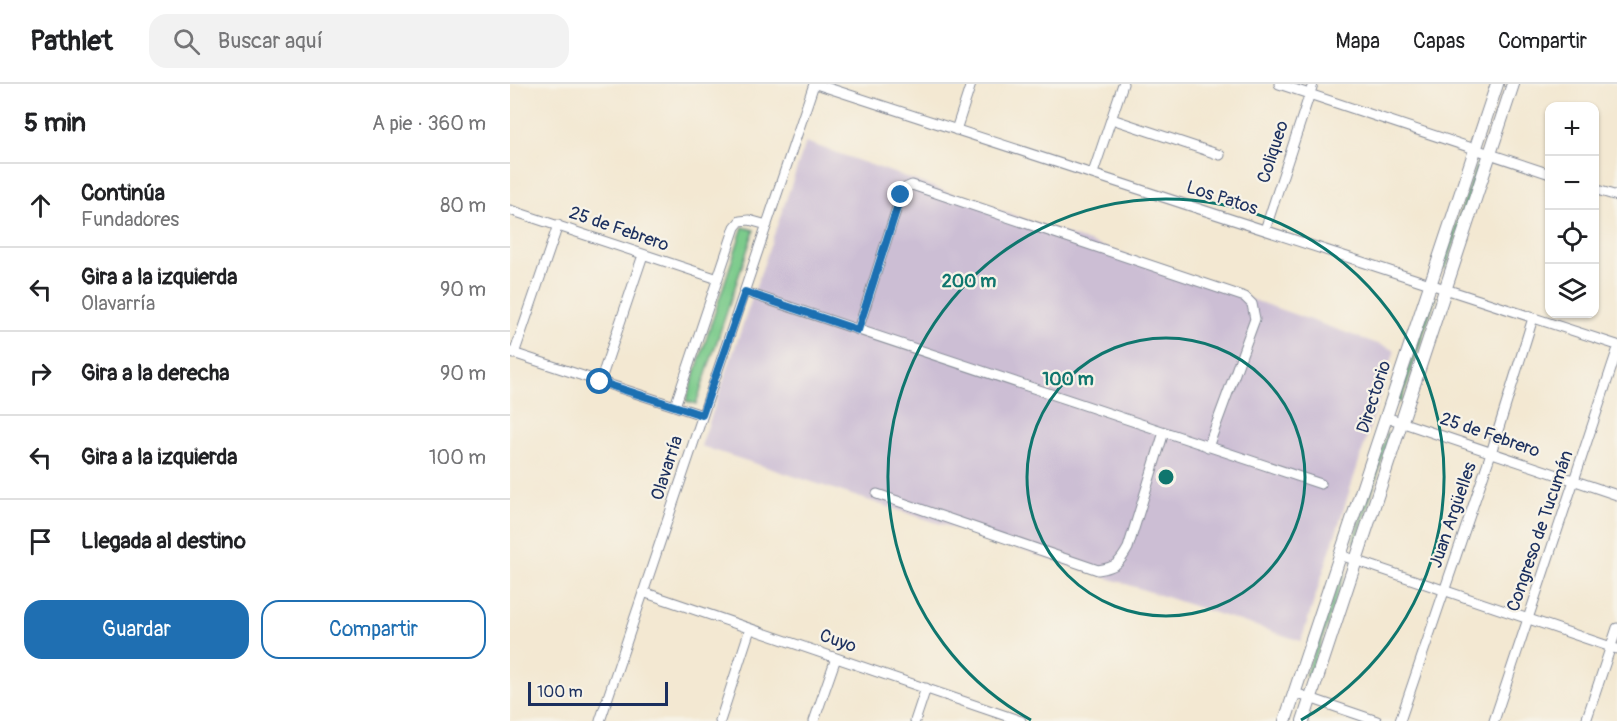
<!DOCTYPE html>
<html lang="es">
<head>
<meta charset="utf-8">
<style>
  :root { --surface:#fff; --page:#f2f2f2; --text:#202124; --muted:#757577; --line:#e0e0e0; --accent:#1f6fb2 }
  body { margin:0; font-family:Pangolin,sans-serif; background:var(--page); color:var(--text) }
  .controls { position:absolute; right:18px; top:18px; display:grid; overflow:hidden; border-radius:12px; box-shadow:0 2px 4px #0004 }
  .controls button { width:54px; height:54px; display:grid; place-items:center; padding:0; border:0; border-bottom:2px solid var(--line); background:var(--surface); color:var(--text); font:30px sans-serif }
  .scale { position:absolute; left:18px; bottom:15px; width:140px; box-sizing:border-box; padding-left:6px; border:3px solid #1b2f5e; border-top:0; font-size:16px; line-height:21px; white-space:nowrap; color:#1b2f5e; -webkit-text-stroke:4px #f7f3e8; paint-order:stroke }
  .stop { position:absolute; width:18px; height:18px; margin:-14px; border:4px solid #1f6fb2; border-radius:50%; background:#fff }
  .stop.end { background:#1f6fb2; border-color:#fff; box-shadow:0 2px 6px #0008 }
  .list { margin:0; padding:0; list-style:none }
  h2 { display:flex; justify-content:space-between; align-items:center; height:78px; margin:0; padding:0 24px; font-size:26px }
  h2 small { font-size:20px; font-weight:400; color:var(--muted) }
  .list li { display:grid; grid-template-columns:39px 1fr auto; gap:18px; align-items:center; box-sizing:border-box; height:84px; padding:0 24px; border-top:2px solid var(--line) }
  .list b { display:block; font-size:22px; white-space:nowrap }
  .list p { margin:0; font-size:20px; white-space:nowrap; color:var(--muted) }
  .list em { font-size:20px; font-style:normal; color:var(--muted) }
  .actions { display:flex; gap:12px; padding:18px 24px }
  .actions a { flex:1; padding:14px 0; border:2px solid var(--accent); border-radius:18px; text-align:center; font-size:21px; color:var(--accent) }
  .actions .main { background:var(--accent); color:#fff }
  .icon { flex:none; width:33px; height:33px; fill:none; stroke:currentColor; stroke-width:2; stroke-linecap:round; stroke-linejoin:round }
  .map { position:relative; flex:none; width:1107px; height:637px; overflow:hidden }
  header { display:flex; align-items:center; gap:36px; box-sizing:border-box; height:84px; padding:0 30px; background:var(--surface); border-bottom:2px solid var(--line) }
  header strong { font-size:28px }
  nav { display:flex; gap:33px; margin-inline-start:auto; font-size:21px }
  .search { width:420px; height:54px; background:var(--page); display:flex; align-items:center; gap:15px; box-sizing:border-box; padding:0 21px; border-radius:18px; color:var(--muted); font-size:22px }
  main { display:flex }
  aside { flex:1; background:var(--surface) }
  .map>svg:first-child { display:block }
  .industrial { fill:#ccbed4 }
  .green { fill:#7bcb8b; stroke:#4b7d74; stroke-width:1.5 }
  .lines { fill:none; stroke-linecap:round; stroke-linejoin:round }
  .minor-casing { stroke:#878c98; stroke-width:11 }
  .major-casing { stroke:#878c98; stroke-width:14 }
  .minor { stroke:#fff; stroke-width:9 }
  .major { stroke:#fff; stroke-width:12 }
  .route { stroke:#1f6fb2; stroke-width:8 }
  .ring { fill:none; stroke:#0f766e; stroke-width:3 }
  .labels { text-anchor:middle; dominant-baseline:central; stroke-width:4.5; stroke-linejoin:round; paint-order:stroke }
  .street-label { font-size:18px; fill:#1b2f5e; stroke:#f7f3e8 }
  .centre { fill:#0f766e; stroke:#f7f3e8; stroke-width:3 }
  .ring-label { font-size:18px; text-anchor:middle; font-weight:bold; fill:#0f766e; stroke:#f7f3e8; stroke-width:4.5; stroke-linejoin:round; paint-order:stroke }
</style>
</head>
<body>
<header>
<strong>Pathlet</strong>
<div class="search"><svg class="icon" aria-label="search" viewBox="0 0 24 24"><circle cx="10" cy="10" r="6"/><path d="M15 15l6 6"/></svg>Buscar aquí</div>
<nav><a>Mapa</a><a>Capas</a><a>Compartir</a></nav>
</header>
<main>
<aside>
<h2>5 min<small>A pie · 360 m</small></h2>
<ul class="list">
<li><svg class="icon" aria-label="ahead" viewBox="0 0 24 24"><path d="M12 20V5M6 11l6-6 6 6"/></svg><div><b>Continúa</b><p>Fundadores</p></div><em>80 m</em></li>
<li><svg class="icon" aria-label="left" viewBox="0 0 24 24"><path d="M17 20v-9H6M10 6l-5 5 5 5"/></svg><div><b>Gira a la izquierda</b><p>Olavarría</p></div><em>90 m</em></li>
<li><svg class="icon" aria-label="right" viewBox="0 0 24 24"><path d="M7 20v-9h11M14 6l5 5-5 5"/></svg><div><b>Gira a la derecha</b></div><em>90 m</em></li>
<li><svg class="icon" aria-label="left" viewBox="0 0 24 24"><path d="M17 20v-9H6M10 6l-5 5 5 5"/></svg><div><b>Gira a la izquierda</b></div><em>100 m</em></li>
<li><svg class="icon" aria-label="arrive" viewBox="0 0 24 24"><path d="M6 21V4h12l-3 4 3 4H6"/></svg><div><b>Llegada al destino</b></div></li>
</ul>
<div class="actions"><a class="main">Guardar</a><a>Compartir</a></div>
</aside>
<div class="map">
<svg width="1107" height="637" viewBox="0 0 1107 637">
  <rect width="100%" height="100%" fill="#f7f3e8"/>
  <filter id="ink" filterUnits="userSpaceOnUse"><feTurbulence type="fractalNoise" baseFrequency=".0167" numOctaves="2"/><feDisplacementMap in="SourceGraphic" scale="12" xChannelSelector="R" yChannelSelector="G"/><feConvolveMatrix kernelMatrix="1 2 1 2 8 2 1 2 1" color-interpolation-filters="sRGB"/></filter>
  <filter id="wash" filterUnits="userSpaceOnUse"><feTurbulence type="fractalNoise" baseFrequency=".008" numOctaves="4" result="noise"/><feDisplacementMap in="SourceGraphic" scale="24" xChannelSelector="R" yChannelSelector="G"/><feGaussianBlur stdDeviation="1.35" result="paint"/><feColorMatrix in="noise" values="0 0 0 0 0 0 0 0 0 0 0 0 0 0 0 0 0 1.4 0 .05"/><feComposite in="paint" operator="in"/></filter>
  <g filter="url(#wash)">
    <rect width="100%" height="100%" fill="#f3e8d2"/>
    <path class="industrial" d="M296,58L885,266L791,557L191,362Z"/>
    <path class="green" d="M967,79L970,80L936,184L932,183Z
      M233,143L244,146L186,320L176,317Z
      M922,213L925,214L891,318L887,317Z
      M877,349L880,350L846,459L843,458Z
      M832,487L835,489L799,593L795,592Z"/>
  </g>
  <g filter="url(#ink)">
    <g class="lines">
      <defs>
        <path id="minor" d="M306,0L1107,261
          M769,0L1040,90
          M602,35L710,71
          M446,46L461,0
          M583,89L613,0
          M1084,105L1107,112
          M0,126L208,195
          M755,146L803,0
          M235,208L811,400
          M348,246L391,111L395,104L402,101L735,213L742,220L745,235L698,363
          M0,268L192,331
          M4,270L48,141
          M90,298L133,171
          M165,322L225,143L230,137L239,136L257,141
          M876,333L1107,411
          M367,410L588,486C606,483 609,480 618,464L654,348
          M830,471L1107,565
          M133,508L511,637
          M785,609L867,637
          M90,637L304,0
          M210,637L240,545
          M304,637L326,574
          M405,637L416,604
          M890,637L981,369L1023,234
          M984,637L1107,267
          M1076,637L1107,544"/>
        <path id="major" d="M775,637L987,0
          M793,637L1003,0"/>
      </defs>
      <use href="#minor" class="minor-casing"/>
      <use href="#major" class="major-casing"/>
      <use href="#minor" class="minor"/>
      <use href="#major" class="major"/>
    </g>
  </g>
  <g class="lines" filter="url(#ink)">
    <path class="route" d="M90,298L192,331L235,208L348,246L391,111"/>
  </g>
  <g class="ring">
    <circle cx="656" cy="393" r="139"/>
    <path d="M521 636A278 278 0 1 1 791 636"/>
  </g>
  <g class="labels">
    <g class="street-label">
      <text transform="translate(763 68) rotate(-72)">Coliqueo</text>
      <text transform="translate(712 114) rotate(18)">Los Patos</text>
      <text transform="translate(109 145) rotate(19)">25 de Febrero</text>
      <text transform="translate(864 313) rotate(-72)">Directorio</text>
      <text transform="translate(980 351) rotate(19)">25 de Febrero</text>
      <text transform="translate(157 384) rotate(-72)">Olavarría</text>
      <text transform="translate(943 431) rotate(-71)">Juan Argüelles</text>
      <text transform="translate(1030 447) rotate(-71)">Congreso de Tucumán</text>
      <text transform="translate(328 557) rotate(19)">Cuyo</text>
    </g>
  </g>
  <circle cx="656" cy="393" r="9" class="centre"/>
  <g class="ring-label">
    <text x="459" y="203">200 m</text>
    <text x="558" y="301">100 m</text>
  </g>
</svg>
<div class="controls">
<button>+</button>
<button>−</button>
<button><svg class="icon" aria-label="locate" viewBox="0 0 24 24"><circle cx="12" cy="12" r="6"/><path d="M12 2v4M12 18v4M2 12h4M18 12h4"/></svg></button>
<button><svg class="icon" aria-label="layers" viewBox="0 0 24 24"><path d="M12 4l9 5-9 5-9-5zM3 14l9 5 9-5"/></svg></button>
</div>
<div class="scale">100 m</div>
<div class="stop" style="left:90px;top:298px"></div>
<div class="stop end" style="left:391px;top:111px"></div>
</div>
</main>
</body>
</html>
